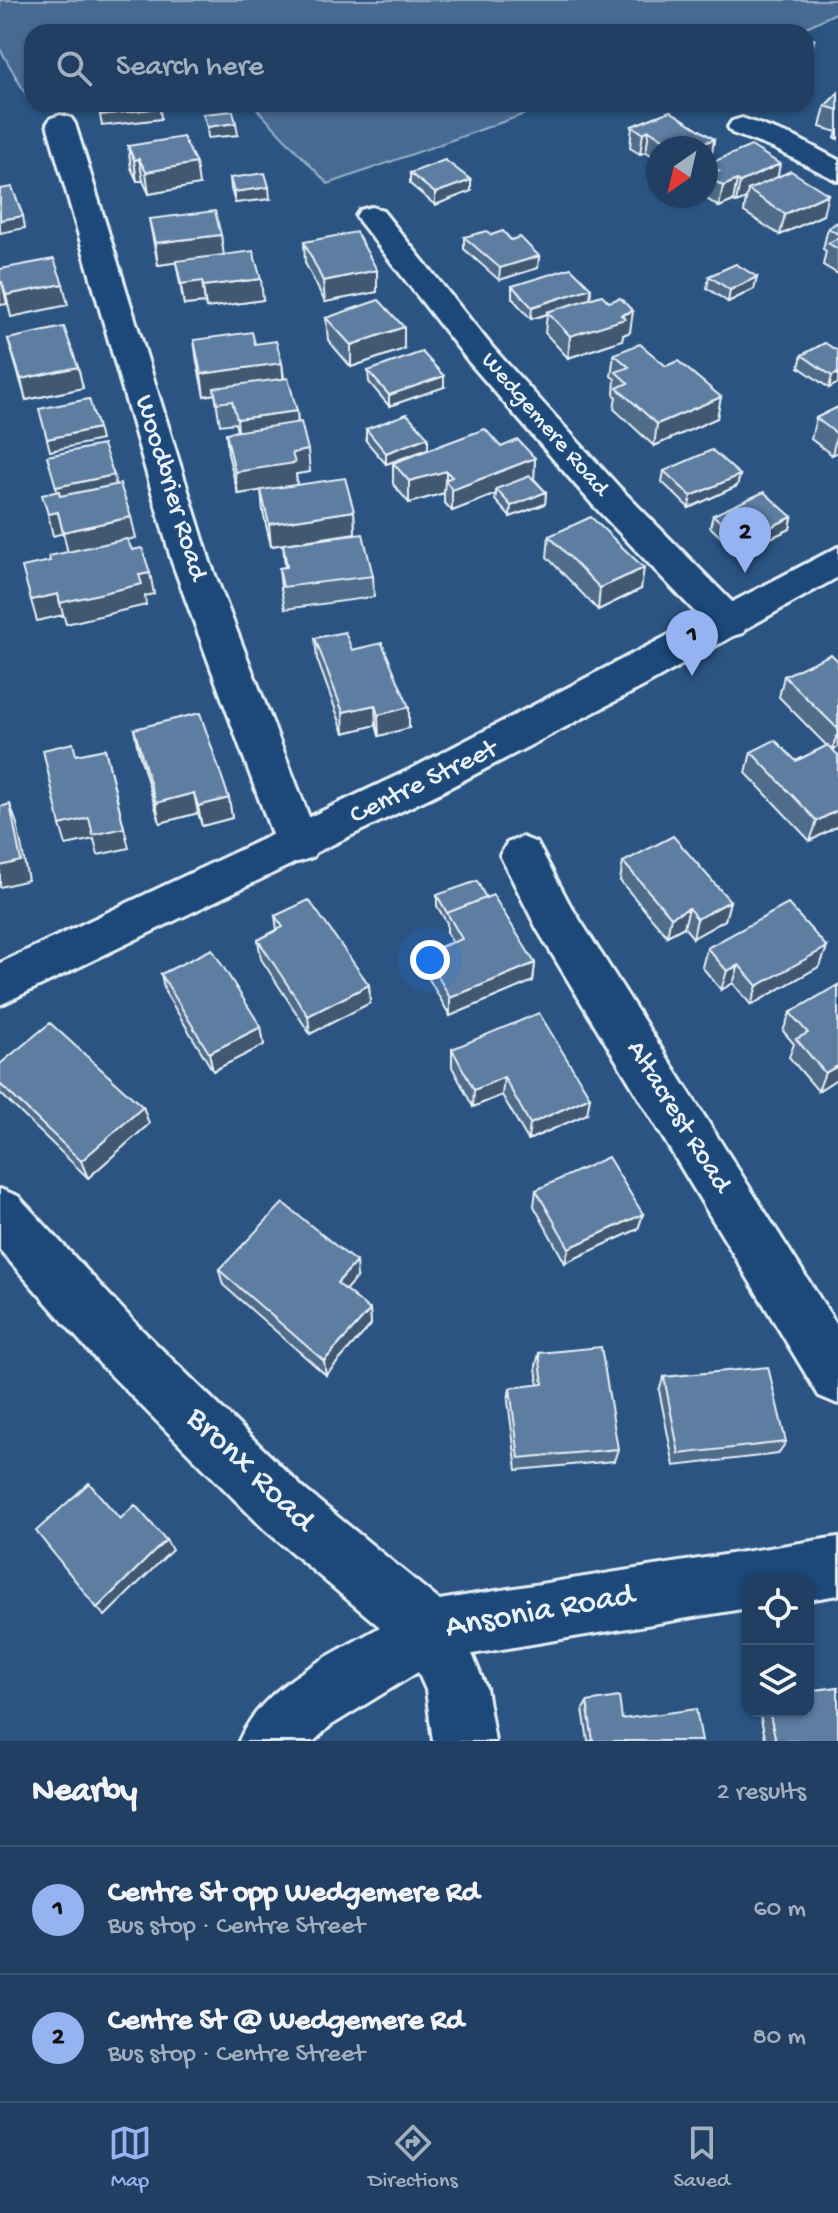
<!DOCTYPE html>
<html lang="en">
<head>
<meta charset="utf-8">
<style>
  :root { --surface:#203f62; --page:#2d4a6b; --text:#f1f3f6; --muted:#a2afbe; --line:#3d5877; --accent:#95b2f1 }
  body { margin:0; font-family:"Gochi Hand",sans-serif; background:var(--page); color:var(--text) }
  .controls { position:absolute; right:24px; bottom:24px; display:grid; overflow:hidden; border-radius:16px; box-shadow:0 2px 6px #0004 }
  .controls button { width:72px; height:72px; display:grid; place-items:center; padding:0; border:0; border-bottom:2px solid var(--line); background:var(--surface); color:var(--text); font:40px sans-serif }
  .compass { position:absolute; left:646px; top:136px; width:72px; height:72px; border-radius:50%; background:var(--surface); box-shadow:0 2px 6px #0004; rotate:214deg }
  .you { position:absolute; left:430px; top:960px; width:28px; height:28px; margin:-20px; border:6px solid #fff; border-radius:50%; background:#1a73e8; box-shadow:0 0 0 12px #1a73e833 }
  .badge { display:grid; place-items:center; width:52px; height:52px; border-radius:50%; background:var(--accent); color:#111; font-size:26px; font-weight:700 }
  .pin { position:absolute; translate:-50% -66px; filter:drop-shadow(0 2px 4px #0008) }
  .pin::after { content:''; position:absolute; top:42px; width:28px; height:24px; background:inherit; clip-path:polygon(0 0,100% 0,50% 100%) }
  .list { margin:0; padding:0; list-style:none }
  h2 { display:flex; justify-content:space-between; align-items:center; height:104px; margin:0; padding:0 32px; font-size:34px }
  h2 small { font-size:26px; font-weight:400; color:var(--muted) }
  .list li { display:grid; grid-template-columns:52px 1fr auto; gap:24px; align-items:center; box-sizing:border-box; height:128px; padding:0 32px; border-top:2px solid var(--line) }
  .list b { display:block; font-size:30px; white-space:nowrap }
  .list p { margin:0; font-size:26px; white-space:nowrap; color:var(--muted) }
  .list em { font-size:26px; font-style:normal; color:var(--muted) }
  .icon { flex:none; width:44px; height:44px; fill:none; stroke:currentColor; stroke-width:2; stroke-linecap:round; stroke-linejoin:round }
  .map { position:relative; flex:none; width:838px; height:1741px; overflow:hidden }
  .search { position:absolute; background:var(--surface); box-shadow:0 2px 6px #0004; left:24px; right:24px; top:24px; height:88px; display:flex; align-items:center; gap:20px; box-sizing:border-box; padding:0 28px; border-radius:24px; color:var(--muted); font-size:30px }
  .sheet { height:360px; background:var(--surface) }
  nav { display:flex; justify-content:space-around; align-items:center; box-sizing:border-box; height:112px; border-top:2px solid var(--line); background:var(--surface); font-size:22px; color:var(--muted) }
  nav a { display:grid; justify-items:center; gap:4px }
  nav .on { color:var(--accent) }
  .map>svg:first-child { display:block }
  .green { fill:#476b93; stroke:#98aec6; stroke-width:2 }
  .lines { fill:none; stroke-linecap:round; stroke-linejoin:round }
  .minor-casing { stroke:#e8f1f8; stroke-width:6 }
  .major-casing { stroke:#e8f1f8; stroke-width:6 }
  .minor { fill:#1f4a7a; fill-rule:evenodd }
  .major { fill:#1f4a7a; fill-rule:evenodd }
  .wall { fill:#506c8a; stroke:#e8f1f8; stroke-width:2 }
  .shaded-wall { fill:#415871; stroke:#e8f1f8; stroke-width:2 }
  .building { fill:#5d7da1; stroke:#e8f1f8; stroke-width:2 }
  .labels { text-anchor:middle; dominant-baseline:central; stroke-width:7; stroke-linejoin:round; paint-order:stroke }
  .far-street-label { font-size:24px; fill:#e8f1f8; stroke:#1f4a7a }
  .street-label { font-size:28px; fill:#e8f1f8; stroke:#1f4a7a }
  .near-street-label { font-size:34px; fill:#e8f1f8; stroke:#1f4a7a }
</style>
</head>
<body>
<div class="map">
<svg width="838" height="1741" viewBox="0 0 838 1741">
  <rect width="100%" height="100%" fill="#2b5482"/>
  <filter id="ink" filterUnits="userSpaceOnUse"><feTurbulence type="fractalNoise" baseFrequency=".0125" numOctaves="2"/><feDisplacementMap in="SourceGraphic" scale="16" xChannelSelector="R" yChannelSelector="G"/><feConvolveMatrix kernelMatrix="1 2 1 2 8 2 1 2 1" color-interpolation-filters="sRGB"/></filter>
  <g filter="url(#ink)">
    <path class="green" d="M0,0H838V12L796,32L780,24L757,32H32V104H40L32,105L0,49Z
      M252,104H553L328,184Z"/>
    <g class="lines">
      <defs>
        <path id="minor" d="M61,115L71,118L75,124L210,562L320,845L313,857L298,862L283,857L276,845L172,562L47,124L51,118Z
          M742,118L795,137L838,160V181L775,149L732,133L728,127L732,121Z
          M371,207L382,210L493,348L619,487L743,613L748,623L743,633L729,637L715,633L593,505L469,362L360,222L356,216L360,210Z
          M522,837L537,843L569,903L838,1327V1404L819,1396L537,929L500,855L507,843Z
          M0,1189L18,1196L139,1327L304,1489L439,1600L838,1537V1595L808,1600V1579H748V1608L472,1654L486,1688L495,1741H433L426,1690L418,1672L330,1726L314,1741H239C263,1684 329,1657 380,1627L264,1529L101,1365L0,1250Z"/>
        <path id="major" d="M838,547V577L646,685L439,793L0,1005V963L409,770Z"/>
      </defs>
      <use href="#minor" class="minor-casing"/>
      <use href="#major" class="major-casing"/>
      <use href="#minor" class="minor"/>
      <use href="#major" class="major"/>
    </g>
    <path class="wall" d="M838,93V139L835,138L837,132L820,127L825,106Z
      M670,111L714,139L711,160L706,162V148H658V159L646,152L640,154L630,148L632,126Z
      M128,146L199,185L149,194L143,181H137L131,168Z
      M708,164L778,177L823,215L780,235L744,212L746,199L736,203L733,201L719,207L704,197V196H706V178Z
      M410,173L471,191L435,205L410,184Z
      M230,178L270,199L235,203L231,189Z
      M149,219L221,235L223,255L263,300L206,308L205,303L184,305L176,262L158,265Z
      M838,222V274L823,265L826,251L823,249L828,228Z
      M491,235L511,240L539,256L538,268L499,280L464,249V237Z
      M304,242L377,270V292L325,302L305,263Z
      M709,276L757,277L754,289L728,302L707,288Z
      M512,286L591,288L590,298L630,332L623,335L622,340L568,358L545,333L547,314L531,319L512,298Z
      M326,318L404,349L351,367L328,340Z
      M8,339L78,367L83,388L26,400Z
      M194,340L255,344L282,363L284,378L297,411L298,423L310,472L296,474L297,485L354,511L355,533L271,546L263,512L261,490L238,494L228,454L226,433L237,431L235,423L220,425L215,394L204,396L197,362Z
      M825,343L838,383L829,388L799,367L802,355Z
      M614,354L717,418L654,446L614,409L616,396L614,394L615,379L611,376Z
      M368,371L444,387L389,406L369,382Z
      M838,407V452L832,455L811,439L816,418Z
      M366,429L428,449L386,464L366,441Z
      M501,447L535,458L534,479L546,492L545,504L510,517L495,500L496,494L452,511L444,502V493L409,503L393,484V463Z
      M664,471L740,475L737,486L689,508L662,482Z
      M713,515L792,517L790,529L738,553L710,527Z
      M549,536L641,589L598,610L547,557Z
      M283,544L373,576L374,597L285,609L281,589L279,568L285,567Z
      M315,638L352,650L409,728L379,736L376,725L344,733L317,659Z
      M838,661V747L833,750L838,826L810,841L746,773L751,752L796,761L827,746L779,697L784,676Z
      M134,729L229,798L232,818L202,826L198,813L160,823L138,750Z
      M623,862L730,901L725,920L693,938L684,927L667,936L620,881Z
      M437,895L486,898L535,963L533,981L450,1016L425,972V953L452,942L447,932V923L437,906Z
      M275,916L369,985L370,1003L310,1034L261,959L258,940L277,930Z
      M827,947L820,966L751,1005L733,983L721,990L702,967L707,948Z
      M161,974L261,1027L264,1045L213,1071L165,992Z
      M838,985V1078L818,1091L789,1057L794,1044L783,1031L790,1013Z
      M452,1049L587,1114L528,1140L502,1095L473,1107L452,1067Z
      M0,1084L143,1107L149,1124L88,1178L0,1093Z
      M536,1190L643,1214L638,1229L565,1263L534,1206Z
      M219,1270L357,1277L345,1290L370,1310L371,1325L326,1375L223,1285Z
      M539,1353L618,1449L614,1461L517,1470L508,1401L510,1388L538,1385L536,1366Z
      M664,1377L786,1442L778,1454L674,1466L659,1390Z
      M587,1702L622,1719L702,1741H588L583,1709Z
      M759,1711H808L838,1741H766Z"/>
    <path class="shaded-wall" d="M814,40L810,61L806,63V44Z
      M160,108L161,119L102,126L100,115Z
      M236,123L238,135L208,138L207,127Z
      M649,130L646,152L640,154L643,133Z
      M714,139L711,160L706,162V148H692Z
      M139,159L143,181H137L134,160Z
      M196,163L199,185L149,194L146,172Z
      M780,164L776,186L748,190L746,199L736,203L740,182Z
      M471,180V191L435,205V193Z
      M737,180L733,201L719,207L723,186Z
      M269,187L270,199L235,203L234,192Z
      M828,194L823,215L780,235L785,214Z
      M23,216L25,228L0,233V220Z
      M221,235L224,256L158,265L155,243Z
      M539,256L538,268L499,280L500,268Z
      M377,270V292L325,302L323,281Z
      M757,277L754,289L728,302L730,290Z
      M261,279L263,300L206,308L203,286Z
      M202,281L205,303L184,305L181,284Z
      M0,282H2L7,304L0,305Z
      M63,284L68,305L11,317L6,295Z
      M591,288L590,300L547,312V314L531,319L532,307Z
      M633,311L630,332L623,335L622,340L568,358L570,336Z
      M404,327V349L351,367V345Z
      M282,363L284,385L214,388L215,394L204,396L201,374Z
      M78,367L83,388L26,400L21,379Z
      M838,373V383L829,388L832,376Z
      M444,376V387L389,406V395Z
      M721,397L717,418L654,446L657,424Z
      M297,411L298,432L239,441L237,419Z
      M98,428L101,440L50,451L47,439Z
      M838,433V452L832,455L837,434Z
      M428,437V449L386,464V453Z
      M308,450L310,472L296,474L297,485L238,494L235,472L292,453Z
      M535,458L534,480L496,489V494L452,511V490Z
      M446,471V482L445,480L444,493L409,503V481Z
      M114,475L116,487L59,499L56,487Z
      M740,475L737,486L689,508L691,496Z
      M546,492L545,504L510,517L511,506Z
      M354,511L355,533L271,546L269,524Z
      M58,512L63,533L53,536L48,514Z
      M131,517L136,538L68,553L63,532Z
      M792,517L790,529L738,553L741,541Z
      M644,568L641,589L598,610L600,588Z
      M150,573L154,594L145,596L146,605L66,624L60,603L139,575Z
      M58,594L63,615L37,621L31,600Z
      M375,705L376,725L344,733L343,712Z
      M409,707V728L379,736L378,715Z
      M838,732V747L832,750Z
      M105,749L129,848L98,855L94,839L66,845L60,825Z
      M194,793L198,813L160,823L156,803Z
      M229,798L232,818L202,826L198,806Z
      M10,804L17,824L28,880L0,887V866Z
      M838,810V826L810,841L817,821Z
      M730,901L725,920L693,938L697,919Z
      M689,908L684,927L667,936L671,917Z
      M827,947L820,966L751,1005L757,986Z
      M535,963L533,981L450,1016V998Z
      M739,965L733,983L721,990L727,971Z
      M369,985L370,1003L310,1034L308,1016Z
      M261,1027L264,1045L213,1071L209,1053Z
      M838,1066V1078L818,1091L825,1073Z
      M504,1077L502,1095L473,1107L474,1090Z
      M590,1097L587,1114L528,1140L530,1124Z
      M143,1107L149,1124L88,1178L81,1161Z
      M643,1214L638,1229L565,1263L569,1248Z
      M356,1262L357,1277L338,1298L337,1283Z
      M370,1310L371,1325L326,1375L324,1361Z
      M166,1540L172,1550L105,1616L97,1608Z"/>
    <path class="building" d="M753,24L769,32H735Z
      M790,28L797,32H781Z
      M806,36L814,40L806,44Z
      M838,93V110L825,106Z
      M98,104H159L160,108L100,115Z
      M233,111L236,123L207,127L203,114Z
      M670,111L714,139L692,148H677L649,130L643,133L632,126Z
      M183,137L196,163L146,172L139,159L134,160L128,146Z
      M751,146L780,164L740,182L737,180L723,186L707,176L719,171L708,164Z
      M445,160L471,180L435,193L410,173Z
      M791,171L828,194L785,214L748,190Z
      M265,173L269,187L234,192L230,178Z
      M12,187L23,216L0,220V189Z
      M215,211L221,235L155,243L149,219Z
      M838,222V234L828,228Z
      M487,231L491,235L503,231L511,240L520,237L539,256L500,268L464,237Z
      M356,232L377,270L323,281L304,242Z
      M838,238V249L828,243Z
      M253,251L261,279L203,286L202,281L181,284L176,261Z
      M54,259L63,284L6,295L2,282H0V269Z
      M736,264L757,277L730,290L709,276Z
      M571,268L591,288L532,307L512,286Z
      M602,295L609,302L620,298L633,311L621,315L625,319L570,336L547,312Z
      M379,300L404,327L351,345L326,318Z
      M64,327L78,367L21,379L8,339Z
      M252,332L255,344L276,341L282,363L201,374L194,340Z
      M825,343L838,351V373L832,376L802,355Z
      M640,344L666,366L678,361L721,397L657,424L617,388L628,383L616,372L629,367L614,354Z
      M422,352L444,376L389,395L368,371Z
      M288,378L297,411L237,419L232,401L217,403L214,388Z
      M89,399L98,428L47,439L39,409Z
      M838,407V433L837,434L816,418Z
      M407,414L428,437L386,453L366,429Z
      M301,422L308,450L292,453L295,463L235,472L226,433Z
      M485,429L501,447L518,440L535,458L452,490L445,480L452,477L446,471L409,481L393,463Z
      M103,445L114,475L56,487L47,456Z
      M712,450L740,475L691,496L664,471Z
      M530,476L546,492L511,506L496,489Z
      M345,478L354,511L269,524L261,490Z
      M120,484L131,517L63,532L58,512L48,514L42,495L59,491L60,496Z
      M764,492L792,517L741,541L713,515Z
      M591,517L644,568L600,588L549,536Z
      M363,534L373,576L283,587L279,568L287,567L283,544Z
      M127,539L132,550L142,548L150,573L139,575L142,584L60,603L58,594L31,600L22,567L50,561L49,556Z
      M345,632L352,650L382,643L409,707L378,715L375,705L343,712L315,638Z
      M831,654L838,661V729L784,676Z
      M200,713L229,798L198,806L194,793L156,803L134,729Z
      M775,740L796,761L828,745L838,755V810L817,821L751,752Z
      M73,743L76,755L105,749L124,828L93,835L89,818L60,825L43,750Z
      M10,804L21,861L0,866V807Z
      M673,836L730,901L697,919L689,908L671,917L623,862Z
      M477,881L486,898L447,913L437,895Z
      M493,895L535,963L450,998L425,953L462,939L447,913Z
      M309,900L369,985L308,1016L258,940L283,927L275,916Z
      M788,904L827,947L757,986L739,965L727,971L707,948Z
      M212,949L261,1027L209,1053L161,974Z
      M838,985V1066L825,1073L796,1039L808,1033L790,1013Z
      M539,1013L590,1097L530,1124L504,1077L474,1090L452,1049Z
      M50,1023L143,1107L81,1161L0,1084V1064Z
      M608,1157L643,1214L569,1248L536,1190Z
      M283,1203L356,1262L337,1283L370,1310L324,1361L219,1270Z
      M601,1347L618,1449L519,1458L510,1388L543,1384L539,1353Z
      M768,1367L786,1442L679,1454L664,1377Z
      M89,1483L120,1519L135,1505L166,1540L97,1608L36,1531Z
      M838,1687V1741H776L769,1711H808V1691Z
      M619,1697L622,1719L696,1709L702,1741H593L587,1702Z"/>
  </g>
  <g class="labels">
    <g class="far-street-label">
      <text transform="translate(544 425) rotate(49)">Wedgemere Road</text>
    </g>
    <g class="street-label">
      <text transform="translate(170 488) rotate(73)">Woodbrier Road</text>
      <text transform="translate(424 783) rotate(-26)">Centre Street</text>
      <text transform="translate(678 1117) rotate(58)">Altacrest Road</text>
    </g>
    <g class="near-street-label">
      <text transform="translate(249 1471) rotate(44)">Bronx Road</text>
      <text transform="translate(540 1613) rotate(-10)">Ansonia Road</text>
    </g>
  </g>
</svg>
<div class="controls">
<button><svg class="icon" aria-label="locate" viewBox="0 0 24 24"><circle cx="12" cy="12" r="6"/><path d="M12 2v4M12 18v4M2 12h4M18 12h4"/></svg></button>
<button><svg class="icon" aria-label="layers" viewBox="0 0 24 24"><path d="M12 4l9 5-9 5-9-5zM3 14l9 5 9-5"/></svg></button>
</div>
<svg class="compass" viewBox="-18 -18 36 36"><path d="M0-13l5 13h-10z" fill="#e53935"/><path d="M0 13l5-13h-10z" fill="#a2afbe"/></svg>
<div class="you"></div>
<div class="pin badge" style="left:692px;top:676px">1</div>
<div class="pin badge" style="left:745px;top:573px">2</div>
<div class="search"><svg class="icon" aria-label="search" viewBox="0 0 24 24"><circle cx="10" cy="10" r="6"/><path d="M15 15l6 6"/></svg>Search here</div>
</div>
<section class="sheet">
<h2>Nearby<small>2 results</small></h2>
<ul class="list">
<li><span class="badge">1</span><div><b>Centre St opp Wedgemere Rd</b><p>Bus stop · Centre Street</p></div><em>60 m</em></li>
<li><span class="badge">2</span><div><b>Centre St @ Wedgemere Rd</b><p>Bus stop · Centre Street</p></div><em>80 m</em></li>
</ul>
</section>
<nav>
<a class="on"><svg class="icon" aria-label="map" viewBox="0 0 24 24"><path d="M3 6l6-2 6 2 6-2v14l-6 2-6-2-6 2zM9 4v14M15 6v14"/></svg>Map</a>
<a><svg class="icon" aria-label="directions" viewBox="0 0 24 24"><path d="M12 3l9 9-9 9-9-9zM9 14v-3h6M13 9l2 2-2 2"/></svg>Directions</a>
<a><svg class="icon" aria-label="saved" viewBox="0 0 24 24"><path d="M7 4h10v16l-5-4-5 4z"/></svg>Saved</a>
</nav>
</body>
</html>
